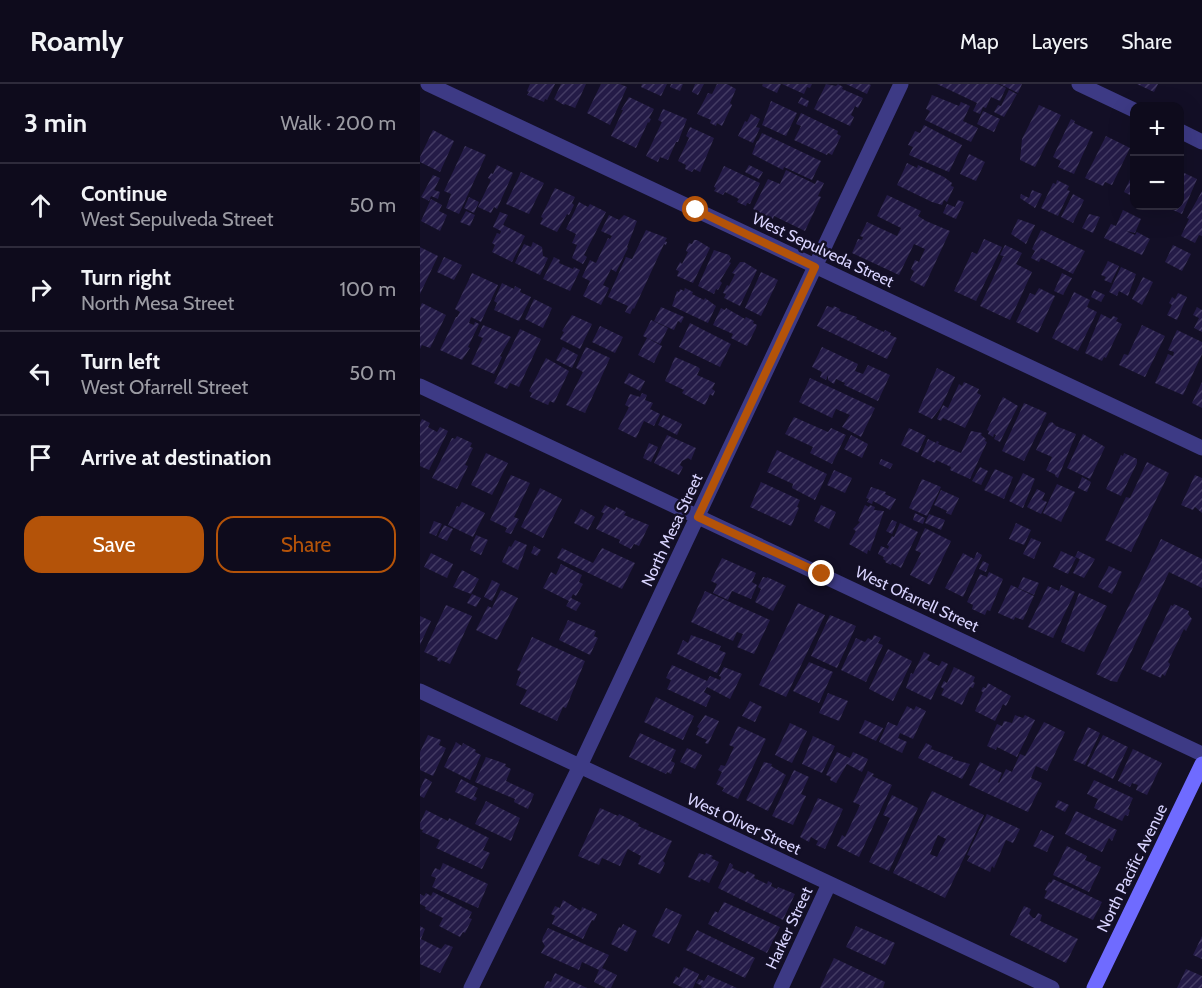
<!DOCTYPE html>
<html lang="en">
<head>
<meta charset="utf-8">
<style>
  :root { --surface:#0e0b1c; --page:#1c1929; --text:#f1f3f6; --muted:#9b9ba3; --line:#2e2b3b; --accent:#b45309 }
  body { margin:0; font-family:Cabin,sans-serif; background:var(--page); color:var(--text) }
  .controls { position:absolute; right:18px; top:18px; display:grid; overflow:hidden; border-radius:12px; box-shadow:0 6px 24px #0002 }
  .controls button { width:54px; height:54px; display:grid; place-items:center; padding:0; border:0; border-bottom:2px solid var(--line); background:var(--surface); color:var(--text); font:30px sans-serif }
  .stop { position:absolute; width:18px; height:18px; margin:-14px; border:4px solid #b45309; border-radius:50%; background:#fff }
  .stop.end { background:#b45309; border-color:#fff; box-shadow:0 2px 6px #0008 }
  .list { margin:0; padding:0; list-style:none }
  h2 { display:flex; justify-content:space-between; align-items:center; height:78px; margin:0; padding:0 24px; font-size:26px }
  h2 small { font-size:20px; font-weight:400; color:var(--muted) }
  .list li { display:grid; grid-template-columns:39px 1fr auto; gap:18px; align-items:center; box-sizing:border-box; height:84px; padding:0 24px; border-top:2px solid var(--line) }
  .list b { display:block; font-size:22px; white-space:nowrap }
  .list p { margin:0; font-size:20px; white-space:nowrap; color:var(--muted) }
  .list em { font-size:20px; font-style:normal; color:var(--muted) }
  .actions { display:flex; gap:12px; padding:18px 24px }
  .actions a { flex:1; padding:14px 0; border:2px solid var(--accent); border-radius:18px; text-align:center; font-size:21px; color:var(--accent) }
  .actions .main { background:var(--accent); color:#fff }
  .icon { flex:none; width:33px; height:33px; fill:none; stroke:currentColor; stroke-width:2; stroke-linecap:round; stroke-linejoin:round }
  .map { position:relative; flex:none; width:782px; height:904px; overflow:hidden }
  header { display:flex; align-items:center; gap:36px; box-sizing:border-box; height:84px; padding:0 30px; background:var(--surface); border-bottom:2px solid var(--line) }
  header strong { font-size:28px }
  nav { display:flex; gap:33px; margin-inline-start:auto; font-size:21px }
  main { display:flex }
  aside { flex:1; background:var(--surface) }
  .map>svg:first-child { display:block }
  .building { fill:url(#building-hatch); fill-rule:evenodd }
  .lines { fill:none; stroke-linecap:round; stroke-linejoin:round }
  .street { stroke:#3d3a85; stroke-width:15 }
  .secondary { stroke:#6f6bff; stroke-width:15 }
  .route { stroke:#b45309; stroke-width:8 }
  .labels { text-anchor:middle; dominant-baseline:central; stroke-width:5; stroke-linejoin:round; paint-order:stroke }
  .street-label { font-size:16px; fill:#d9d4ff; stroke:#130f26 }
</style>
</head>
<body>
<header>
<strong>Roamly</strong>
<nav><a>Map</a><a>Layers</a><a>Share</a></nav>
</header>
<main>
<aside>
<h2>3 min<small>Walk · 200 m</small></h2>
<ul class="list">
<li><svg class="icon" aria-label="ahead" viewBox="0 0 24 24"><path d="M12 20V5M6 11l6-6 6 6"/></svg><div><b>Continue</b><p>West Sepulveda Street</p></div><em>50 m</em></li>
<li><svg class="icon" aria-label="right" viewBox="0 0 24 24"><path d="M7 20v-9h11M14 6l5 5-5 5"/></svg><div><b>Turn right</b><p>North Mesa Street</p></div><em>100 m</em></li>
<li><svg class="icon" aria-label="left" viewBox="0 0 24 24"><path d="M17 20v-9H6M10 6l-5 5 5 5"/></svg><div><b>Turn left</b><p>West Ofarrell Street</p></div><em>50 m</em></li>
<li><svg class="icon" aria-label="arrive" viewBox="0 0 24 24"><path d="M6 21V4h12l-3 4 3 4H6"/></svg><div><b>Arrive at destination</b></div></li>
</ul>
<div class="actions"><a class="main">Save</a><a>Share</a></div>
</aside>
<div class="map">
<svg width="782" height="904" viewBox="0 0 782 904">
  <defs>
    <pattern id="building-hatch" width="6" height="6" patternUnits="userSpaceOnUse" patternTransform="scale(1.5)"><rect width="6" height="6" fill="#241b47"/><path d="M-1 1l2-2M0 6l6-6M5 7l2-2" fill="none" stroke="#433b63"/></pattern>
  </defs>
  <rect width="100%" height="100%" fill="#130f26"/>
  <path class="building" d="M110,0H135L127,16L125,15L124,18L107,11L109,8L107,7Z
    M141,0H166L155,24L145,20L144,21L134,15Z
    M181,0H200L207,3L190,41L167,29Z
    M222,0H247L241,12L221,3Z
    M251,0H263L260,7L250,3Z
    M275,0H284L278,11L272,8Z
    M297,0H307L316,5L310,19L312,21L302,42L297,39L296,42L290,39L291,36L277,30L288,9L292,10Z
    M343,0H361L357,9L342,2Z
    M362,0H392L390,4L387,3L384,10Z
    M406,0L416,2L418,0L423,3L422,5L443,14L438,24L435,22L431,31L434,33L430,42L394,25Z
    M426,0H448L451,1L447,10Z
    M517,0H578L586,4L580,17L571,13L566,24L563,23L560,30L553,27L557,19Z
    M580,0H602L598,9Z
    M717,0H738L734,8Z
    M589,6L597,10L584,33L574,28L578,21L581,22Z
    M512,11L539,22L541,18L550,22L543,37L558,44L551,58L505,36L510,27L506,25Z
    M209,13L234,25L229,34L231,35L229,39L228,38L216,64L191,52L203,26H201Z
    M381,13L389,17L387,23L378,19Z
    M351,17L377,29L366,52L342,41Z
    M619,21L641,31L615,83L600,76L602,55Z
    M243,25L267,35L258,58H256L248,76L240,73L238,78L226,72L242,38L238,36Z
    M563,27L580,35L574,48L557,40Z
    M381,29L418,47L417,50L421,52L412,71L408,69L407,71L374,56L381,42L376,40Z
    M331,30L340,35L336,43L340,44L333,59L318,52L325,37L327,38Z
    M651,35L655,37L654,39L673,48L654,90L638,83L641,77L633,73Z
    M504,41L542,61L529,88L489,71L493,63L488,61L495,47L500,49Z
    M270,43L294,54L280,88L274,85L272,88L265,85L266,81L258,77L269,54L266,52Z
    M13,46L34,57L20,88L0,78V73Z
    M342,49L401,77L392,96L364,83L363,86L332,70L337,57H338Z
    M686,52L710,64L692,101L685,98L683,102L665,94Z
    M45,62L66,71L39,130L26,124L31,110L24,107Z
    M549,70L565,78L556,97L540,90Z
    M487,79L497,84L498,81L524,93L532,99L531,102L534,103L527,118L524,116L522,121L512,118L477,101Z
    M77,81L93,89L77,125L74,123L71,129L58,123L71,96L68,94L71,89L73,90Z
    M329,81L343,88L339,95L325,88Z
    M304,82L340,99L330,120L327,119L326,122L317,118L319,115L305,108L303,111L294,107L296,104L294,103Z
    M366,86L395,100L397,96L404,99L398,112L401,113L385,147L354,132L353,135L333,125L348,95L360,100Z
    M714,87V113L704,108Z
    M760,87L777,95L762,130L744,122H760Z
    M101,88L124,99L109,130L86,120Z
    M13,91L20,94L14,106L20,108L18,115L11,112L9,117L1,113Z
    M637,96L649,102L647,106L650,107L638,132L621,124L633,99L636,100Z
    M135,104L155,113L152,119L154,121L149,131L147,130L137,148L120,140L123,134L121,133Z
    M612,106L622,110L615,124L600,114L601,110L609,114Z
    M782,107V152L779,151L775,159L761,152L769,135L767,134Z
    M653,110L664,116L653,139L641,133Z
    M467,111L501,127L498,132L506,137L530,147L504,203L490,196L494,187L491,185L495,176L499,178L505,165L494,160L479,191L432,169L438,155L442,156L443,153L440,152L447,138L477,152L481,144L457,132Z
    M49,113L59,118L54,129L44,124Z
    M11,115L22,121L19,127L27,131L20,147L1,137Z
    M538,116L544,118L536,135L523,129L527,120L535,123Z
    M159,118L168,123L170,120L186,128L164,171L167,173L163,180L152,174L157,161L152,159L156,150L146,145Z
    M703,126L721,135L715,149L706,147L715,151L717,148L730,155L722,171L684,154L691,140L696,142Z
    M46,127L55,131L50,142L40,138Z
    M80,128L88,131L83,141L105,152L92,178L72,168L75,161L72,159L77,149L80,150L81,147L73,143Z
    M669,130L680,133L673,149L662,144Z
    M189,131L199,136L204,131L217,137L207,163L208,164L196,188L191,185L183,201L189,204L181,221L163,212L170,197L162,193L170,176L176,179L188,154L190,155L192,152L181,147Z
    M598,135L615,141L606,160L591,150Z
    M226,146L247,154L245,157L247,158L246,161L244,160L214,225L213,224L210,230L205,228L208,222L188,213L206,173L212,175Z
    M621,146L665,167L653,190L621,174L619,178L611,174L615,167L612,165Z
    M564,155L582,163L556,217L534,207L552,168L557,170Z
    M274,156H277L290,164L273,199L257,192L259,187L256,186L260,178L262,180L268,168L266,167L269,159L272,160Z
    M113,158L122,163L123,172L128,174L120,191L95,179L104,160L111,163Z
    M585,161L602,169L596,180L612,188L590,236L560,222L583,173H585L580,171Z
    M753,161L771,170L762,187L745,178Z
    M0,163L18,172L0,210Z
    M294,166L309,171L311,174L309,178L311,179L300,197L302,199L298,206L296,205L294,210L278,202Z
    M24,173L42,181L34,196L17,188Z
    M134,173L140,176L139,179L153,185L154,183L160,186L150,207L123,195Z
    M688,177L699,182L691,199L684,196L686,193L681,191Z
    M320,178H324L337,186L320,222L304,214L306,210L303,209L307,201L309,202L315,190L312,189Z
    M701,183L716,190L708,212L699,207L697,212L689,208Z
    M341,188L358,196L341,232L325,224Z
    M52,189L78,201L61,238L51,233L49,239L54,241L55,238L59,240L48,263L50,264L42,276L20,266L36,233H37L40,228L35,225Z
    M642,189L652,194L643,211L634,207Z
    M723,193L733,198L722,221L712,215Z
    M82,199L94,205L95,202L101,205L100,208L111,213L99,237L74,226L77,219L74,217Z
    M265,204L273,208L272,210L284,216L285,214L296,222L288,239L252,222L257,207L259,208L260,205L264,207Z
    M619,204L635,212L618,249L596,238L610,209L615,211Z
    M674,206L685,211L681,218L671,213Z
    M654,208L670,216L667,223L677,228L658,267L632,254Z
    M758,209L767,213L757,236L747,231L752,221L749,219L752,213L755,215Z
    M114,215L132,224L123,244L105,235Z
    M2,219L26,231L10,264L2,261L0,265V224Z
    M407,222L413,224L414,222L420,225L419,227L437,233L436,235L464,248L465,246L471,249L470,251L477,254L467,275L397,242Z
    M241,223L264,233L261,239L258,237L254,246L234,237Z
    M777,223L782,226V248L774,244L779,234L773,231Z
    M301,224L305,226L306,224L325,235L326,233L334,237L333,239L337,241L336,244L327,262L311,254L313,250L293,241Z
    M681,230L691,235L693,232L698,234L696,237L702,240L686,274L684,273L682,277L665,269Z
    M152,231L172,240L160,265L140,255L144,248L142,247Z
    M231,236L248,244L240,260L223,252Z
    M270,239L311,260L300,283L259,263Z
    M63,241L91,253L80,272L82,273L74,290L51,280L63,254L58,252Z
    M722,241L745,252L725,293L699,281L704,270L708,271Z
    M180,242L203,253L195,269L172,258Z
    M100,245L121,255L99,303L90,299L87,305L74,299Z
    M757,246L782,258V270L763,311L735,299L748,270L753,272L754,268L748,266Z
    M227,254L242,262L234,279L218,271Z
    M143,263L158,271L152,284L136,276Z
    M166,263L190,274L165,329L146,321L163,288L156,284Z
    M402,263L438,280L435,287L443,290L448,281L470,291L458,317L424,301L425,299L416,295L414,300L408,296V291L406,296L400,293L402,288L392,283Z
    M255,273L278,283L280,285L277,291L295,299L292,305L295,307L293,312L290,310L285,321L262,309L264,306L245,297Z
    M126,274L149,287L134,319L130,317L128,321L110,313L112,309L109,307Z
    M517,284L535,293L521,323L512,335L498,328Z
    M209,289L225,297L220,307L204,299Z
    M390,294L455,324L441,353L422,343L430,331L416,325L412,334L379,318Z
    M544,298L559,305L557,309L561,311L545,344L523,334L521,337L517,335L523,321L528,324L539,300L542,302Z
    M782,298V324L772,319Z
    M222,309L227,311L225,316L233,319L230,325L240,330L234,342L224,337L216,354L198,345L209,323L205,321L210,310L220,313Z
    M583,313L598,322L580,358L574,355L576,351L574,350L573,353L568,350L569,347L567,346Z
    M604,319L627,329L604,377L582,367Z
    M243,331L262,340L257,351L238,341Z
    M374,333L408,348L411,344L426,351L412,380L390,369L393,363L365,350Z
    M2,335L10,339L8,343L17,348L20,343L28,347L9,386L0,382V339Z
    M632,338L636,342L656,350L638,394L635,392L636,391L626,386L632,373L616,366L629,339Z
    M489,344L506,352L498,369L481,361Z
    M551,347L562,349L561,351L566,355L565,357L567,358L550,395L530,386L531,383L516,376L515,379L501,372L508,355L516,359L517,357L519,358L518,360L541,369Z
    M663,350L685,363L670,395L647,384Z
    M247,351L276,364L271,376L268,374L262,377L260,381L263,383L259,391L234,379Z
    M431,351L448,360L442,374L424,365Z
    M37,352L52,359L50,363L53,364L45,381L48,382L37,405L12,394L32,354L35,355Z
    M229,359L238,363L231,378L223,374Z
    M357,366L407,390L395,416L372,404L373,400L347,388Z
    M66,369L88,379L72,411L51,401Z
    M704,369L717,375V379L701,412L686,405L701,371L703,372Z
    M461,375L473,380L470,385L459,380Z
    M727,378L749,389L711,468L685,456L706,413L710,414Z
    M560,383L568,387L561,401L552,397Z
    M575,385L593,393L584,415L564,406Z
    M414,386L432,394L425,409L407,401Z
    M603,389L615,395L603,424L589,417Z
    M91,391L110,399L94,433L99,435L91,450L85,448L87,444L70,436Z
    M775,391L782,394V429L775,423L773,426L761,421Z
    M662,393L671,398L667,408L658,404Z
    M502,395L521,403L507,432L489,424Z
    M341,398L380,416L377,423L379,424L371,442L330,423Z
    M637,400L655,408L641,438L623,429Z
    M451,403L466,408L465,410L476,415L470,426L453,417L452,420L447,418L449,415L446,414Z
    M120,404L142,415L123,454L101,443Z
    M617,405L625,409L622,416L627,418L621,430L607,423Z
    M521,406L539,414L531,431L526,429L527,427L514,421Z
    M42,418L65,429L53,453L28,441L37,422L39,423Z
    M185,421L195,426L196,423L206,428L204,431L229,441L219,462L214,460L211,465L199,459L200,456L176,445L184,429L181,428Z
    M401,421L416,428L409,445L394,437Z
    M445,421L449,423L450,421L455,423L454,426L464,427L450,467L448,466L447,470L429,460L436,447L433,445L440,438L438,437Z
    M161,425L175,433L168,446L154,439Z
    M495,429L505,434L503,440L493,436Z
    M509,430L525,436L521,446L505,439Z
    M472,436L477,438L472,450L466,447Z
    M14,437L22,440L16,452L9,449Z
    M480,439L498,448L481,484L472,479L471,481L465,478L466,477L463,475L464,473L458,470L461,462L468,465L469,462L467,461L472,452L474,453Z
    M596,439L611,446L604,461L589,455Z
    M24,441L33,445L27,457L18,453Z
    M505,444L531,457L510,501L490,491L501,469L495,466Z
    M56,451L68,456L61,471L50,466Z
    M611,454L621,458L614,475L603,470Z
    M741,455L782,475V504L749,488L697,598L691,597L676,590Z
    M95,456L107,461L98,486L82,478L89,462L91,463Z
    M114,462L121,466L117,472L111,469Z
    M142,464L173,479L182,464L215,479L202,505L137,474Z
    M641,467L656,474L648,490L633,483Z
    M658,467L675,475L664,494L653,489L660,475L655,473Z
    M557,468L562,471L543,513L525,504L543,469L554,475Z
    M11,469L33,480L27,494L4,483Z
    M302,474L336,489L332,498L337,501L331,515L312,507L308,516L293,509L297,500L291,497Z
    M563,477L569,480L566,488L559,485Z
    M141,480L162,491L159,498L163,500L156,512L153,510L151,514L161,519L156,527L146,522L149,517L123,504L131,488L136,491Z
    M689,482L702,488L692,510L678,503Z
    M42,486L59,495L51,510L33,503Z
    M569,488L583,495L570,527L567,526L565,531L552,525L553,521L547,518L560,490L567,493Z
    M343,493L347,494V493L366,502L353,527L335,518L341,505L338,503Z
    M603,493L619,499L614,511L598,504Z
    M72,496L80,500L72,517L64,513Z
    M591,501L614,512L603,536L595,533L594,536L578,529Z
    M641,501L655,508L633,554L608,543L628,502L639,507Z
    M81,506L98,514L77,556L56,546L68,522L72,524Z
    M285,507L350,536L334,570L317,563L323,550L317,548L313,557L271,538Z
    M659,509L687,522L664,568L641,558Z
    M52,510L61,514L56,523L47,519Z
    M378,519L405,531L366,613L339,601Z
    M754,520L769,527L768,530L772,535L766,547L764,545L748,578L750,580L745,592L742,590L741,594L721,585L751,521L753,522Z
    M26,521L52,532L30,580L21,576L20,578L17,576L18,574L4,568Z
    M410,531L436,542L417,584L391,572Z
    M0,532L11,537L0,561Z
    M148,536L176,547L174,552L178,554L170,571L139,556Z
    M271,551L301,562L299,566L306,569L297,589L257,570L263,556L268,559Z
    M454,551L461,554L458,559L463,561L446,598L421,586L436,554L445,558L448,554L452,556Z
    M112,553L165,577L146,624L143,623L137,637L100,620L107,606L96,601L101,588L97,586Z
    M468,565L492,577L473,617L449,605Z
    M504,568L510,571L507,576L519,582L522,577L528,580L511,616L486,604L491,589L493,590Z
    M389,578L413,588L399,619L373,607Z
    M252,581L287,597L290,592L300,596L301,593L299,592L304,583L322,590L310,615L287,603L284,608L291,612L286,623L247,605L251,596L246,594Z
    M534,583L555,593L553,598L555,599L553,604L550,603L542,621L521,611L524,605L521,603L524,597L527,599Z
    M568,599L591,612L586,622L583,620L575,637L555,627L563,608L561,607L563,603L566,604Z
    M408,609L428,617L419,637L399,629Z
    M236,613L274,632L263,656L224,638Z
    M330,617L342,623L335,638L322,632Z
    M487,622L494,626L496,622L506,627L493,655L480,649L478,654L487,658L482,669L459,658L468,638L477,642Z
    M285,631L299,637L288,660L285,659L287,656L276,651L279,644L277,643Z
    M595,631L603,634L605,631L615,636L597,673L577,663L576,666L567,662L577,640L582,642L584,637L592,639Z
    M445,636L463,644L456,657L439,649Z
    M624,638L645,648L627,687L616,682L611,694L622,699L608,728L549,701L560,678L582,689L578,698L579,699L586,685L592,688L600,670L605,672Z
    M370,639L387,647L372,679L355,671Z
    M318,642L346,655L318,715L302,707L304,704L296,700L302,688L298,686L301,681L305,682L314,663L309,661Z
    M668,643L680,649L665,681L653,676Z
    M220,649L256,666L251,677L255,679L251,690L247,688L246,690L209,673Z
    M8,651L21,656L19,661L26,664L13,692L0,686V668Z
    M683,651L708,663L693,695L667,682Z
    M393,652L415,662L402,689L382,680Z
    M36,658L42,662L43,659L56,666L55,668L61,671L50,696L24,683Z
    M506,659L512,662L511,665L533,673L532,675L550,680L542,695L498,674Z
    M267,664L282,671L275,685L260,678Z
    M713,665L742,679L727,711L716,706L718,701L712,699L710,703L698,697Z
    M417,668L430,674L433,668L448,675L442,688L427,680L416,699L410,696L411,693L406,691Z
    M66,673L86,680L85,682L91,685L86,697L114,710L108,725L94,718L95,715L55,698Z
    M344,678L352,680L351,682L366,691L348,727L326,716Z
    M374,686L389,693L381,710L386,712L373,741L352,732Z
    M448,687L454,690L452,692L472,701L439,773L417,762L422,751L425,753L440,721L433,718Z
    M5,694L12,698L4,714L0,712V705Z
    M41,695L58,704L54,712L57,714L55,717L35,708Z
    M674,696L713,714L708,725L710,726L708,732L705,731L702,737L674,724L678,715L667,710Z
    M512,707L564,731L525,814L473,789ZM518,751L526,755L517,773L510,770Z
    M472,711L498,724L469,787L449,778L470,734L463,731Z
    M398,714L423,725L405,765L396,761L398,757L391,753L389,758L380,753Z
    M638,716L649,721L645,728L635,723Z
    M66,717L100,734L91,757L55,740Z
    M180,724L198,732L199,730L219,740L218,742L252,757L243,777L245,779L240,790L218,780L221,772L208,765L200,782L182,774L179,781L158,772Z
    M6,726L28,737L29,734L69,754L63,766L70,769L62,785L16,764L20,756L2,748L3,746L0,745V739Z
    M656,727L697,746L692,757L689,754L682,768L645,750Z
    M567,730L600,745L593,759L586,756L574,784L572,782L570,788L547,777L550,772L547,771Z
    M621,746L634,752L627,768L613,762Z
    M647,762L667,772L665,776L681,783L669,808L633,791Z
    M279,769L285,771L286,769L293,772L291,774L299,778L289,799L281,795L280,798L268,793Z
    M23,779L68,800L58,824L12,803L16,794L11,792L15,784L20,786Z
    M310,779L313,781L312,784L325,790L327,787L335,791L334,794L347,800L348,797L352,799L351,802L357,805L358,803L375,810L363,836L298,804Z
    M633,795L682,818L673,836L624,814L627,807L625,806L629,798L631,799Z
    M13,808L52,828L49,834L52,835L45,849L43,848L40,853L19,842L23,834L5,825L6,823L0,820V810L4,812L6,809L11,812Z
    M143,816L161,827L162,823L177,830L174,837L172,836L163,855L132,840L135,832L131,830L135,822L140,824Z
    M304,818L360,843L347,869L288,840L295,827L298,829Z
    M604,822L611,825L609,830L613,834H615L618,829L622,831L620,837L658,855L646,879L590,851Z
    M246,824L262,831L249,860L232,852Z
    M203,840L217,847L207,868L191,860L199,843L201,844Z
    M0,842L5,845L1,855L21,865L25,860L33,863L20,889L0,880Z
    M436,842L475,859L465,881L426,863Z
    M128,844L189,871L182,884L197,891L191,904H186L174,898L179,886L162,878L159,886L121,869L125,862L122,857L123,853Z
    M277,846L335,874L325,894L266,866Z
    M782,852V875L773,871Z
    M414,874L465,898L463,904H400Z
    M264,883L279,890L273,904H263L253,899L256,892L259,894Z
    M766,885L782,892V904H757Z
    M135,889L167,904H124L127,897L131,898Z
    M288,891L317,904H281L282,902L276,899L279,895L284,897Z"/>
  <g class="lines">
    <path class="street" d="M8,0L782,364
      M659,0L714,26
      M760,47L782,58
      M0,302L782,670
      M0,607L632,904
      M51,904L160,682L481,0
      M361,904L409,800"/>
    <path class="secondary" d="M674,904L782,680"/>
  </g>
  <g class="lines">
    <path class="route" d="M276,126L395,183L278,433L402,490"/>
  </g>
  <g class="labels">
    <g class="street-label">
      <text transform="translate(403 166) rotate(25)">West Sepulveda Street</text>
      <text transform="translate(252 446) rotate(-65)">North Mesa Street</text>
      <text transform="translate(497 515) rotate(25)">West Ofarrell Street</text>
      <text transform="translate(324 740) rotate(25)">West Oliver Street</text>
      <text transform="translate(712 784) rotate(-64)">North Pacific Avenue</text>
      <text transform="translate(369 844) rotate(-65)">Harker Street</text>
    </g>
  </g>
</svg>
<div class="controls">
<button>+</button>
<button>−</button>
</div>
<div class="stop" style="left:276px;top:126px"></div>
<div class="stop end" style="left:402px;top:490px"></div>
</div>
</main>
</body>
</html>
